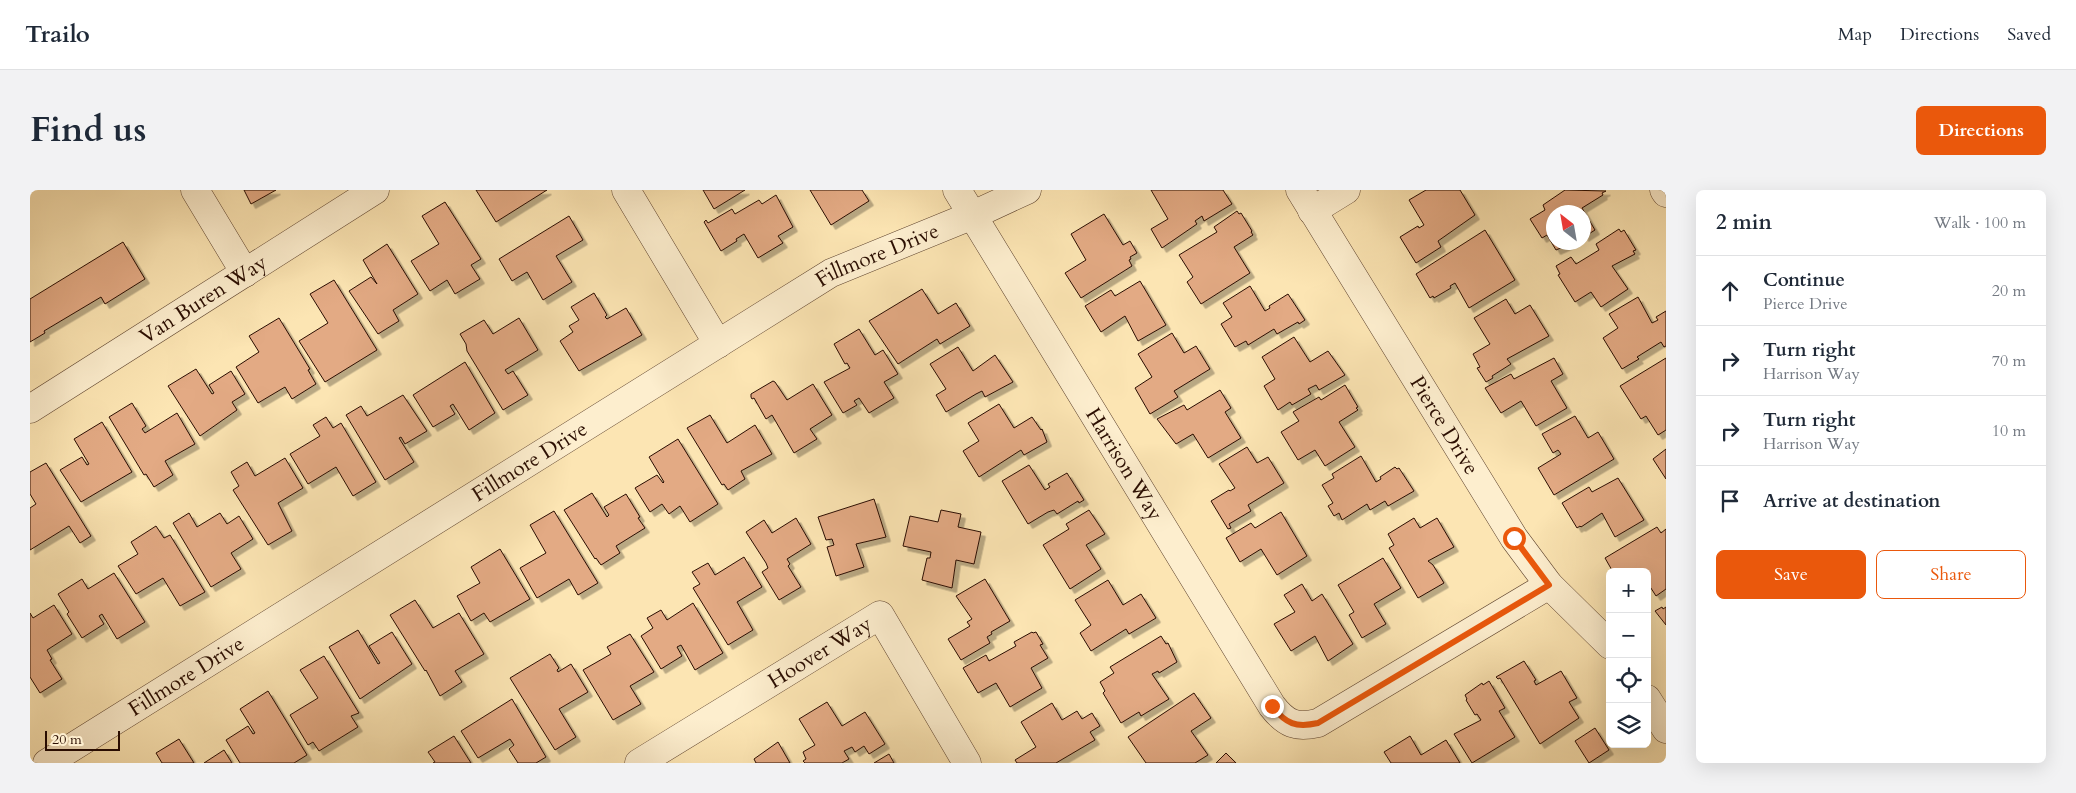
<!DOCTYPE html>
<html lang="en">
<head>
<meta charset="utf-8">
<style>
  :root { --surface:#fff; --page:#f2f2f3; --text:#1f2937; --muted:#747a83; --line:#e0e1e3; --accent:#ea580c }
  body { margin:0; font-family:Cardo,serif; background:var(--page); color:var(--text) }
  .controls { position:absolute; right:15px; bottom:15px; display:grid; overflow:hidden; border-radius:8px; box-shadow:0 5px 20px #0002 }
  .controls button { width:45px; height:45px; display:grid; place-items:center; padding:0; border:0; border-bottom:1px solid var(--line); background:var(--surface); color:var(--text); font:25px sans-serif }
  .compass { position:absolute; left:1516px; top:15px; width:45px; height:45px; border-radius:50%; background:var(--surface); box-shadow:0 5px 20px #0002; rotate:329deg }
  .scale { position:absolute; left:15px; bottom:12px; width:75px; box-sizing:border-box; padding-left:5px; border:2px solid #2a0d01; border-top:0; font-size:14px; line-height:18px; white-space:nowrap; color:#2a0d01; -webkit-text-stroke:4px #fdeece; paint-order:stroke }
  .stop { position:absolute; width:15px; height:15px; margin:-11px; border:4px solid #ea580c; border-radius:50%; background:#fff }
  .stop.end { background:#ea580c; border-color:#fff; box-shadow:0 1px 5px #0008 }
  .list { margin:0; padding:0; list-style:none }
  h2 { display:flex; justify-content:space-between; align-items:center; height:65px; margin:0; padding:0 20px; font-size:21px }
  h2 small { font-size:16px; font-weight:400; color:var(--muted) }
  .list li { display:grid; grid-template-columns:32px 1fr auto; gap:15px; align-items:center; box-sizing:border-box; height:70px; padding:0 20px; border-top:1px solid var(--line) }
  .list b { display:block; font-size:19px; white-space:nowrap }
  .list p { margin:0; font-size:16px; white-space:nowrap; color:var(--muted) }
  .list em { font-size:16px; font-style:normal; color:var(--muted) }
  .actions { display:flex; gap:10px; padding:15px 20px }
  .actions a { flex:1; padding:11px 0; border:1px solid var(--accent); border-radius:8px; text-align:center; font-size:18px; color:var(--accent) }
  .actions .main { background:var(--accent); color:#fff }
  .icon { flex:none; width:28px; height:28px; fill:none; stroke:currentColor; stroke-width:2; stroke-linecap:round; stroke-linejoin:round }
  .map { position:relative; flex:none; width:1636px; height:573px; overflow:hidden; border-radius:8px }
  header { display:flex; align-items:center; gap:30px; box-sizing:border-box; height:70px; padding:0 25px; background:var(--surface); border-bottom:1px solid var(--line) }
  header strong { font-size:24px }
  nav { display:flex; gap:28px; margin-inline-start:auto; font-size:18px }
  .intro { display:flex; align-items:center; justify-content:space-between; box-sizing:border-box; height:120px; padding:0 30px }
  h1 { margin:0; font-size:35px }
  .button { padding:12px 22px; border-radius:8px; background:var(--accent); color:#fff; font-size:18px; font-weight:700 }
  main { display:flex; gap:30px; padding:0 30px }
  aside { flex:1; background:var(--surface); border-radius:8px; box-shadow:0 5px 20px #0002 }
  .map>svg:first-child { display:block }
  .building { fill:#e3aa84; stroke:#2a0d01; filter:url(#shadow) }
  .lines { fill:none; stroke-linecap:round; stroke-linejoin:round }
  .minor-casing { stroke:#5e432e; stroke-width:29 }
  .minor { stroke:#fdeece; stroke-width:28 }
  .route { stroke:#ea580c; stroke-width:6 }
  .labels { text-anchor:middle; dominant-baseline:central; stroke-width:4; stroke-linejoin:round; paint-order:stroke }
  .street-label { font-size:21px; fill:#2a0d01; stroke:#fdeece }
</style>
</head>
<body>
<header>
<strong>Trailo</strong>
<nav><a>Map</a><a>Directions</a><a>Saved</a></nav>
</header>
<div class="intro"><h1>Find us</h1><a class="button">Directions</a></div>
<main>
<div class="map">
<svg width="1636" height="573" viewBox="0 0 1636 573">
  <defs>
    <filter id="shadow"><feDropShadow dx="4.5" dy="4.5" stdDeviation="0" flood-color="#0004"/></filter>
  </defs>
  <rect width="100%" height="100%" fill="#fce5b3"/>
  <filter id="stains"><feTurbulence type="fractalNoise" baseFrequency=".004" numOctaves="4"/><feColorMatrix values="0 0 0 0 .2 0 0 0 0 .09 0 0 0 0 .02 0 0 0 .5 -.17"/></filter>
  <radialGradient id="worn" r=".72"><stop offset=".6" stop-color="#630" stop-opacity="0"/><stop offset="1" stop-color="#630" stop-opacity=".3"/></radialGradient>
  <path class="building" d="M214,0H246L221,14Z
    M446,0H517L466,32Z
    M673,0H715L684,19Z
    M780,0H832L839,11L801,35Z
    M1121,0H1193L1202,14L1174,31L1172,26L1165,31L1167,34L1132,58L1121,39L1138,29Z
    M1396,0H1430L1445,25L1408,51L1411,57L1386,73L1370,47L1388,36L1389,38L1394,35L1379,10Z
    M1535,0L1576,1L1572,3L1573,5L1552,18L1565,40L1554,47V22H1524V52H1544L1526,60L1517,45L1512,48L1500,29L1515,20L1513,15Z
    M746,5L763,37L748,46L753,53L728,68L714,44L706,49L707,51L691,61L674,32L676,30L678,33L702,19L705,24L729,10L732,14Z
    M415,12L451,69L441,75L450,89L425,104L417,90L400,101L381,71L409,54L392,26Z
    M1207,21L1209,24L1211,23L1222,41L1221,42L1223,45L1204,57L1220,83L1171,114L1157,92L1163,87L1149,65L1187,42L1184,37Z
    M1074,24L1093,55L1100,51L1107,63L1100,67L1101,69L1099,70L1102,76L1051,108L1035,83L1056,70L1041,44Z
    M539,26L553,50L526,66L542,92L513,110L497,82L482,91L469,69Z
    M1589,39L1591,42L1594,40L1606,60L1603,61L1605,64L1582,76L1598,99L1571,117L1561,102L1545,112L1528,85L1530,84L1526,76L1541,67L1546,74L1569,60L1566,54Z
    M1455,40L1485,90L1439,118L1425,93L1420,96L1421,98L1404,108L1403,106L1400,108L1386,84Z
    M93,52L115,89L75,114L71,107L14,141L15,143L0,152V109Z
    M357,54L388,104L363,120L369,131L348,144L319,101L341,87L347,94L333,70Z
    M304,90L347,160L295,192L269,151L298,133L280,104Z
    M1110,91L1136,135L1108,151L1095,126L1071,142L1055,116L1081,100L1085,106Z
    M1220,96L1235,121L1240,118L1239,116L1258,104L1275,130L1269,134L1268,132L1247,144L1244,139L1218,155L1216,151L1205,157L1191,134L1202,127L1193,113Z
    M892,99L908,124L926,113L940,136L910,154L907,149L868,174L839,131Z
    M564,103L577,125L575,127L577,129L596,118L612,145L549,181L530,151L543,142L539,136L549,130L541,117Z
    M1608,107L1622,133L1628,130L1626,127L1636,121V156L1634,157L1631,152L1607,167L1609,169L1592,179L1573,148L1588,138L1579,124Z
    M1476,109L1485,124L1500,115L1519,146L1477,169L1481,174L1462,186L1463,188L1456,192L1447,178L1450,177L1443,164L1460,154L1444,128Z
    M249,128L280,179L278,180L286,194L262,209L255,197L228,213L206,177L229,162L219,146Z
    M489,128L508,160L475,180L478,184L483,181L498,205L473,220L437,161L436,154L430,144L454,130L463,144Z
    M829,139L845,165L853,160L868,184L854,192L864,208L839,223L829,208L824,211L827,215L813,223L794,192L820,178L817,173L815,174L804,154Z
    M1142,143L1154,163L1166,156L1180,179L1144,201L1148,207L1120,224L1105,198L1122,187L1108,164Z
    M1264,147L1280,172L1298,161L1315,185L1289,200L1286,195L1278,199L1281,204L1262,215L1260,212L1248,220L1234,196L1245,189L1232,167Z
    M928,157L943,181L965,165L983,192L955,207L952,201L946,204L916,222L906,205L916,199L900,174Z
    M1524,168L1533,184L1521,191L1537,218L1506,236L1491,211L1471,223L1455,198L1481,184L1484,189Z
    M1636,168V240L1628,245L1616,226L1611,229L1590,196Z
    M435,172L465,223L439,240L423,214L420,216L425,224L403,237L383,205Z
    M166,179L182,204L184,203L179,195L201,181L215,204L202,212L207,220L170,246L138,196Z
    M743,191L745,192L757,210L783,194L802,225L780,239L787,249L764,263L742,225L736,229L724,208L722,209L721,207V204Z
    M1315,195L1328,217L1326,218L1328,220L1309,232L1325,257L1295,276L1285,260L1268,270L1251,242L1269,231L1263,222L1289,207L1291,210Z
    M1190,200L1201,218L1195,222L1211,248L1178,268L1163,244L1146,254L1127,229L1154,215L1157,220Z
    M373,205L397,241L375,254L371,247L369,248L384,272L355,290L316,225L331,216L337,226Z
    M102,213L116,236L112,239L115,243L147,223L165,254L135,271L143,285L124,297L116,284L114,285L79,227Z
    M969,214L984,238L1002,227L1011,240L1012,239L1017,252L994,265L991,260L949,287L933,261L949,251L938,233Z
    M680,225L697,253L725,235L742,264L711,281L715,289L698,300L694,294L692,295L657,238Z
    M1545,226L1558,248L1568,242L1584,269L1524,305L1508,278L1531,264L1528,260L1523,263L1512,244Z
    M296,227L303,238L311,233L346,292L323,306L306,277L278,294L260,264L290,246L283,235Z
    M72,232L102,282L51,312L30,280L52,267L57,275L59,274L44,249Z
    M648,249L688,314L660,332L650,316L639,324L632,314L620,322L605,298L627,285L633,293L634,292L619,267Z
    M1217,257L1227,273L1238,267L1254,293L1218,315L1221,321L1199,334L1201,338L1198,339L1181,311L1199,300L1200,301L1205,298L1189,274Z
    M1636,259V289L1623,269Z
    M1331,266L1346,292L1351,289L1350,287L1365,277L1367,279L1369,278L1384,301L1358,316L1355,311L1340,320L1337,314L1312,330L1309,323L1304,326L1298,316L1303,313L1292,295L1304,288L1302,284Z
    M255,268L273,298L248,313L262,341L238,355L203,300L209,296L201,282L217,272L225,286Z
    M16,273L61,346L50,353L39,336L0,360V318L6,314L0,304V282Z
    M999,275L1015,300L1020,297L1018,294L1037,283L1054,310L1049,313L1048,311L1027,324L1024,320L1018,322L998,334L972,291Z
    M1588,288L1614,330L1585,347L1572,323L1551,337L1550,336L1547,338L1532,313L1559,297L1562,302Z
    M562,303L577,327L579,325L574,317L596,304L610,327L608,328L615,338L586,356L590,363L571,375L566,368L565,369L534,320Z
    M844,309L856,347L826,354L834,377L806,386L797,357L804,355L802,349L796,350L788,327Z
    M911,320L931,324L928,337L951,342L944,374L926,370L922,398L892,390L897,368H900L901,362L873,356L880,326L908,332Z
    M1059,320L1075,344L1056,355L1071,379L1040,399L1013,355L1039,339L1036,334Z
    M524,321L568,393L548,405L539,389L507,408L490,378L516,363L500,335Z
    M1251,322L1277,366L1247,385L1231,359L1210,372L1196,348L1221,333L1225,338Z
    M159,323L167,337L190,323L197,334L209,326L223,349L201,363L211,379L181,397L143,333Z
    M766,328L781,354L757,369L760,374L758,376L771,397L749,410L732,382L738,378L736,373L716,342L734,330L742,343Z
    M1384,328L1390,338L1407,328L1424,357L1398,371L1403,375L1414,393L1388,408L1359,358L1364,355L1358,344Z
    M126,336L134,348L140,345L175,402L150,416L133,388L106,404L88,376L108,364L101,352Z
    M1627,337L1631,343L1636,339V399L1626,406L1617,392V382L1610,380L1583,382L1575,368Z
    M470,359L500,409L460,432L454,423L441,431L427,406L450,393L441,377Z
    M714,367L732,397L707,412L723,440L698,455L663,398L670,394L662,382L678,373L685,385Z
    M1353,368L1371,398L1344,414L1356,434L1332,448L1319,425L1324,422L1308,395Z
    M84,383L115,432L87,449L72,424L69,426L74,434L52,448L37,424L39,422L28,404L52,389L58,399Z
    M955,389L980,431L961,442L962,444L957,447L960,453L931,470L918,449L940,436L937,432L942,429L926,406Z
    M1078,390L1093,415L1111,404L1126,428L1099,444L1096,439L1061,461L1050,443L1061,435L1045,410Z
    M1272,394L1282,411L1292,404L1323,454L1298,471L1285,446L1261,461L1244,434L1265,422L1254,405Z
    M385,410L403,438L429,423L454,464L425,481L432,492L410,506L396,480L395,481L360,425Z
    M663,413L693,463L665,480L651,455L647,457L652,466L631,479L611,446L623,438L617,428L631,420L637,430Z
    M24,415L42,444L17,460L22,469L20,470L32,489L10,503L0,487V423L3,428Z
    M1632,417L1633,419L1636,417V435L1625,421Z
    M328,440L348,474L350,473L339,456L362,442L382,474L330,509L299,457Z
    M1002,442L1003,443L1006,442L1013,454L1010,455L1018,468L1001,478L1012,498L980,517L966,493L948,503L933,478L956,465L959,471L986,456L984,452Z
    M600,444L624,482L600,496L611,514L583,530L553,480L581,464L577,457Z
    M1131,446L1136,454L1138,453L1147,472L1129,483L1128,481L1122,484L1139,509L1111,526L1109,522L1091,533L1073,503L1075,501L1070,492L1084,483L1080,477Z
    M520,464L529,478L527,480L528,482L541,474L558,502L529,519L546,547L525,560L480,488Z
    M294,466L329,523L321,526L328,537L289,561L283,552L278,555L260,525L288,508L270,480Z
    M1494,471L1506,490L1504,491L1506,495L1531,481L1547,508L1539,512L1549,528L1510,554L1470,488L1468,489L1466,487Z
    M1459,491L1475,518L1469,521L1485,547L1442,573L1424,544L1451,530L1447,524L1445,525L1436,510L1437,509L1435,505L1452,493L1453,495Z
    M238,501L277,565L264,573H210L196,550L218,536L223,544L225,543L210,519Z
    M1164,503L1181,528L1161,541L1178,565L1165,573H1116L1098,547Z
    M482,509L516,567L506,573H488L479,559L484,555L480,549L448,568L431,541Z
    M797,512L812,536L835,522L855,554L839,564L834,556L825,562L822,557L814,561L819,569L812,573H775L773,571L776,569L773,562L785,555L769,529Z
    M1022,513L1032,530L1047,521L1052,529L1062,523L1070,536L1060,542L1065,550L1026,573H987L985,570L1006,557L991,532Z
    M1565,538L1579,560L1559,573L1545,551Z
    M424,546L441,573H403L405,572L398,562Z
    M1380,546L1391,565L1416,550L1430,573H1361L1354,562Z
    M149,549L164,573H132L126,563Z
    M748,552L760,573H726L724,569Z
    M194,560L202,573H174Z
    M1196,563L1206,573H1186Z
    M859,564L864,573H844Z"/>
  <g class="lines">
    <defs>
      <g id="minor">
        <path d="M165,0L215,83"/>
        <path d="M596,0L688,154"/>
        <path id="s1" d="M927,0L1242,516C1256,534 1266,538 1288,533L1519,395"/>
        <path id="s2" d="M1270,0L1484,348L1519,395L1580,455"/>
        <path d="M1634,0L1636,3"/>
        <path d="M1282,21L1316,0"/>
        <path id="s3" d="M0,219L345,0"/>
        <path d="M1617,509L1636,539"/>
        <path id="s4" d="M17,573L801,83L943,25L997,0"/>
        <path id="s5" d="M609,573L850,425L937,573"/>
      </g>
    </defs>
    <use href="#minor" class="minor-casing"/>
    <use href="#minor" class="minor"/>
  </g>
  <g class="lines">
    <path class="route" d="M1242,516C1256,534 1266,538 1288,533L1519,395L1484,348"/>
  </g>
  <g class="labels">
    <g class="street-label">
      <text stroke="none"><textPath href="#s4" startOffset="974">Fillmore Drive</textPath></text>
      <text stroke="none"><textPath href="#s3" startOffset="205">Van Buren Way</textPath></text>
      <text stroke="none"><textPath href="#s2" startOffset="276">Pierce Drive</textPath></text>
      <text stroke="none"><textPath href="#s4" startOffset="569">Fillmore Drive</textPath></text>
      <text stroke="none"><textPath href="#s1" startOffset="321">Harrison Way</textPath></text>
      <text stroke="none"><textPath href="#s5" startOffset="212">Hoover Way</textPath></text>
      <text stroke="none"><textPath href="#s4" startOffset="164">Fillmore Drive</textPath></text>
    </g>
  </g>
  <rect width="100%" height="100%" filter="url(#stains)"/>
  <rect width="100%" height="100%" fill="url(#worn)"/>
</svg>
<div class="controls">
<button>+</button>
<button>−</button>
<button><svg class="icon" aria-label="locate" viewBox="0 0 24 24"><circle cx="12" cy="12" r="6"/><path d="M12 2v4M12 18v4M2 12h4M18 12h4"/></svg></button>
<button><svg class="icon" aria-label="layers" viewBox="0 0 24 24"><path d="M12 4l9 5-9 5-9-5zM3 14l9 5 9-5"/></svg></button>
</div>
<svg class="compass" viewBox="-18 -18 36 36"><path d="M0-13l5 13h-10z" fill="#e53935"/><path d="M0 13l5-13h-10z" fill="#747a83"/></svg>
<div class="scale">20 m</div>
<div class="stop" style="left:1484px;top:348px"></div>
<div class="stop end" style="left:1242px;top:516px"></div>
</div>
<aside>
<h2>2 min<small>Walk · 100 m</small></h2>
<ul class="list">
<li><svg class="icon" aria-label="ahead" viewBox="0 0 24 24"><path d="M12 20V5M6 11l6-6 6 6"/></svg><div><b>Continue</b><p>Pierce Drive</p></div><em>20 m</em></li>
<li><svg class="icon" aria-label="right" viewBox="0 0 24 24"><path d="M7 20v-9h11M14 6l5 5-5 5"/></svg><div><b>Turn right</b><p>Harrison Way</p></div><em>70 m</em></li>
<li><svg class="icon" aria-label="right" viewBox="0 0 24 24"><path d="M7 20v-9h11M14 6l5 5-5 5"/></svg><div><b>Turn right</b><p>Harrison Way</p></div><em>10 m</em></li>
<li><svg class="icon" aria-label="arrive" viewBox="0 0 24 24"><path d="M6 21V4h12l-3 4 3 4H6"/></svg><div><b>Arrive at destination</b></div></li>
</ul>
<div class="actions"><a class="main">Save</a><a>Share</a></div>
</aside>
</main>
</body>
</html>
